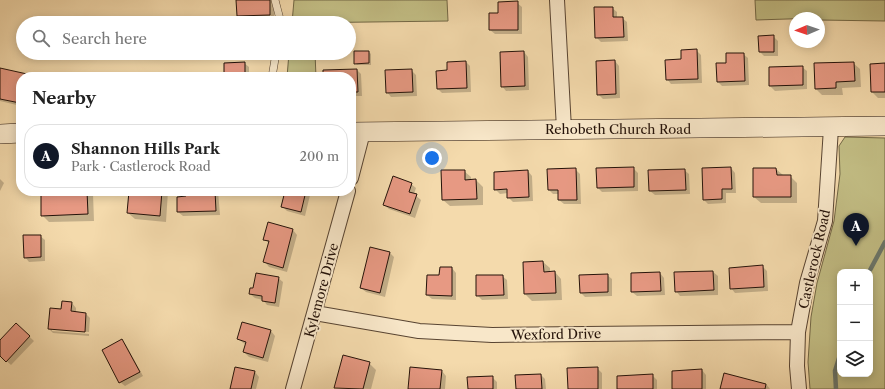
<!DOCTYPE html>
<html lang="en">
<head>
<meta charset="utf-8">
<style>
  :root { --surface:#fff; --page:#f6f6f6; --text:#222; --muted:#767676; --line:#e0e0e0; --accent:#111827 }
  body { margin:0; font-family:"Libre Caslon Text",serif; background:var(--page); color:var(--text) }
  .controls { position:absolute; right:12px; bottom:12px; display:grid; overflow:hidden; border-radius:8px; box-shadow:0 2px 10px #0003 }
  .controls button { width:36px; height:36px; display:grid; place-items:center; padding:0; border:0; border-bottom:1px solid var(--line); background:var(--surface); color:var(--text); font:20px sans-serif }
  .compass { position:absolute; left:789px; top:12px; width:36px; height:36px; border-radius:50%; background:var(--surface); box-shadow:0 2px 10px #0003; rotate:268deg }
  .you { position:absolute; left:432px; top:158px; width:14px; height:14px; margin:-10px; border:3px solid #fff; border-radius:50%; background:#1a73e8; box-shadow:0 0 0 6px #1a73e833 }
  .badge { display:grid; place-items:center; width:26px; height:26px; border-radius:50%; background:var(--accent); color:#fff; font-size:13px; font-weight:700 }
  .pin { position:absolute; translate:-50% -33px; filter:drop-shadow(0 1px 2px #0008) }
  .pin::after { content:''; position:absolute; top:21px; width:14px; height:12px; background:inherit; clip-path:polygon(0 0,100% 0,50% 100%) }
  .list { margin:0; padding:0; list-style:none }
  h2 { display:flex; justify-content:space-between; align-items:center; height:52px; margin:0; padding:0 16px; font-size:17px }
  h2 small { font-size:13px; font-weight:400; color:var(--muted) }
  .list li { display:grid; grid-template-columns:26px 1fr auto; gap:12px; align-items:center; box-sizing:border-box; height:64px; margin:0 8px 8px; padding:0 8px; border:1px solid var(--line); border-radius:16px }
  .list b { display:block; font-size:15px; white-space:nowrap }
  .list p { margin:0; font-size:13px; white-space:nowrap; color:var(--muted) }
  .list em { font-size:13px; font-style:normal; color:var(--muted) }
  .icon { flex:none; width:22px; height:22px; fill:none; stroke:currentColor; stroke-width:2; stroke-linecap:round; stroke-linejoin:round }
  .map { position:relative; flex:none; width:885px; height:389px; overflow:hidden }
  .search { position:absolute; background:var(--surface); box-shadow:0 2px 10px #0003; left:16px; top:16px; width:340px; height:44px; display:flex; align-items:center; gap:10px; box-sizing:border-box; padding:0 14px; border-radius:22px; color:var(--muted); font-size:15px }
  .panel { position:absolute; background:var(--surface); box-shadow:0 2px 10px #0003; left:16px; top:72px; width:340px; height:124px; border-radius:16px }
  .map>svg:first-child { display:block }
  .green { fill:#c2bd84; stroke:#736846; fill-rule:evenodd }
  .shadow { fill:#0003 }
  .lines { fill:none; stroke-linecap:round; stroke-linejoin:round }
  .stream { stroke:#6c776b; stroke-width:4.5 }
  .building { fill:#e79983; stroke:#241209 }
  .lane-casing { stroke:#584432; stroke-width:8 }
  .street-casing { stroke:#584432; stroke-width:16 }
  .secondary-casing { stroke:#241209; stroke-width:20 }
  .lane { stroke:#f8e7c9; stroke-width:7 }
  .street { stroke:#f8e7c9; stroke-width:14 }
  .secondary { stroke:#f8e7c9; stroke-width:19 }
  .labels { text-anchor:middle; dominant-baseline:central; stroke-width:4; stroke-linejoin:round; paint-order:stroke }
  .street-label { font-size:13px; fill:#241209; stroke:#f8e7c9 }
</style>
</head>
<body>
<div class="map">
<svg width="885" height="389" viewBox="0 0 885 389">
  <rect width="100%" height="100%" fill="#f4daac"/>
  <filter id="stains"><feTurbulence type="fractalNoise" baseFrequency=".005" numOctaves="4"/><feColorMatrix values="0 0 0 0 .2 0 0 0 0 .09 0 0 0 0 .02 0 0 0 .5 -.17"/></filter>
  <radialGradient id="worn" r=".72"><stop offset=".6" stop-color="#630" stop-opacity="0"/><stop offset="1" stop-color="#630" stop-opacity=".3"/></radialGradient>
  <path class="green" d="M294,0H447L448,21L292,23Z
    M755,0H885V21L819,20V18L756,20Z
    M289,53H315L316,77H287Z
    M845,137L885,138V389H810L808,362L811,317L817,283L834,221L840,174L839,146ZM840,272H870V374H840Z"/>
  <path class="shadow" d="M237,0H274V19L242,21L238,16Z
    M517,3L522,7V34H495L490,30L499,14Z
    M612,8L617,12V18H622L627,22L628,41L601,42L596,37Z
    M773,36L778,41V56H764L760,52Z
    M696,50L701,55L702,83L671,84L667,79Z
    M369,52L371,54V65H357L355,63Z
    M524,52L528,57L529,90L506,91L502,86Z
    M119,53H141L142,56L123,57Z
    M172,53H196L195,60L176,59Z
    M743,54L748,58L749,85L722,86L718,82Z
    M615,61L619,66L620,98L603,99L598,94Z
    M466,62L470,66L471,92L442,93L438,89L437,72L448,71Z
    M244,63L249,67V77H225Z
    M853,63L860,69L861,87L842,88L843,95H822L816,89Z
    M885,64V98H878L872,92Z
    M802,67L807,71V89L775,91L770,86V68Z
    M0,69L28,77H21V106L0,101Z
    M357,70L361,74L362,96H351V77H324Z
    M411,70L416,75L417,96L391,97L387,92Z
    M633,168L638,173V191L602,192L598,188Z
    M731,168L735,173L736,193H726V203L708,204L704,200Z
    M575,169L580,174L581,204H564L559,200V194H553L549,190Z
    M754,169H776L783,175L790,176L797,183V203H761L754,197Z
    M684,170L689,174L690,194L655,195L650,191L649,171Z
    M464,171L471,177V181L476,180L483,187V205L450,206L443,200Z
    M528,171L532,176L533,201L513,202L508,197V193L500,194L495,189Z
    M0,179L4,183L0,191Z
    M411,184L416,188L414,194L421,200L415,218L389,209L384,205Z
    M42,191H90L93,194L94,221L49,222L42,215Z
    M130,191H168L166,222L135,219L128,213Z
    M187,191H218L220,215L183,216L178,212L187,197Z
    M286,191H311L305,216L287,211L282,206Z
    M269,224L293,230L297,235L287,272L269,267L265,262L270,244L264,239Z
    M40,236L45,240V261L29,262L25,257Z
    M389,252L394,257L385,297L366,292L361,288Z
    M524,262H543L550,268V272H555L561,279L562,300L532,301L525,294Z
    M762,266L767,271L768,291L735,293L731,288Z
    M452,268L456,273V300L432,299L427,295L440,276Z
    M713,272L718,276V295L680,296L676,291L675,273Z
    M660,273L664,278L665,295L637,296L632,292Z
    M607,275L612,279V296L585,297L581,293Z
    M502,276L507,280L508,299L482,300L477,295Z
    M278,278L283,282L279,307L267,305L263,300L255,298L250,294Z
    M63,302L72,303L76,308V313L86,314L90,318L89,332L52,329V331L89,334V336L53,333L49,329L62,310Z
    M243,323L271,331L275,336L268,362L249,357L244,352L246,345L238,339Z
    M16,324L34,341L11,365L0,355V341Z
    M122,340L126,345L143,376L125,386L120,382Z
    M369,363L376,370L371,389L336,388Z
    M411,368L442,371L446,376L445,389H409Z
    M597,368L602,373V389H569Z
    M702,370L706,375V389H673Z
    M255,372L259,377L256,389H231Z
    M724,374L766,384L770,389H721Z
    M541,375L545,379L546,389H517Z
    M652,375L657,380V389H618Z
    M492,377L497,382V389H469Z"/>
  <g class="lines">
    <path class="stream" d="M869,272L885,242
      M836,389L835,371L840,355"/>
  </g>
  <path class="building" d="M236,0H270V15L237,16Z
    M518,1V30H489V13H498V2Z
    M594,7H613V17H623L624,37L595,38Z
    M774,35V52H759L758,36Z
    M697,49L698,79L666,80L665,60L681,59V50Z
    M354,51H369V63L354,64Z
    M524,51L525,86L501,87L500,52Z
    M171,53H191V56L170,55Z
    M726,53H744L745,81L717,82L716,63H726Z
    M615,60L616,94L597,95L596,61Z
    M466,61L467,88L437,89L436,71L447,70V62Z
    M245,62V77H224V63Z
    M854,62L855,81L836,82V88L815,89L814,63Z
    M885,63V92H871L870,64Z
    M803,66V85L769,86V67Z
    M0,68L27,74L26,77H21L20,103L0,99Z
    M357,69L358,92H351V77H323V70Z
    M412,69L413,92L386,93L385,70Z
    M634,167V187L597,188L596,168Z
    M731,167L732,189H722V199L703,200L702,168Z
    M576,168L577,200H558V190H548L547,169Z
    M753,168H776L777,175H791V197H753Z
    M685,169L686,190L649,191L648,170Z
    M441,170H465V180L476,179L477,199L442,200Z
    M528,170L529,197L507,198V189L494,190V172Z
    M393,176L412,183L409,192L417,194L410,214L383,205Z
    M41,191H87L88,214L41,216Z
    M129,191H162L160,216L127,213Z
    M186,191H215L216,211L177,212V197L186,196Z
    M285,191H306L301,212L281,207Z
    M268,222L293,229L283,268L263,262L269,241L263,240Z
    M23,235H41V257L24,258Z
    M370,247L390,252L380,293L360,288Z
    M543,261L544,272L555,271L556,293L524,294L523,262Z
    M763,265L764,287L730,289L729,268Z
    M440,267H452V296L426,295L427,275H439Z
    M713,271L714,290L675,292L674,272Z
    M660,272L661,291L631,292V273Z
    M256,273L279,277L275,303L262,301V296L249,294L250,288H253Z
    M608,274V292L580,293L579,275Z
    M476,275H503L504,295L476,296Z
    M62,301L72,302L71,311L86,313L85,332L48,329L50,308L61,309Z
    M242,322L271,330L263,358L243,352L246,342L237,339Z
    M16,323L30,336L6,362L0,356V340Z
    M122,339L140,372L119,383L102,350Z
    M343,355L370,362L363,389L334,388Z
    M235,367L255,371L251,389H230Z
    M410,367L442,370L440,389H408Z
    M598,367V389H568L567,368Z
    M702,369V389H672V371Z
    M724,373L766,384L765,389H720Z
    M541,374L542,389H516L515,375Z
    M653,374V389H617V376Z
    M493,376V389H468L467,377Z"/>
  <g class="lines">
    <defs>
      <path id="lane" d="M275,0L281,23
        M272,77L276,53"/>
      <path id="street" d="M557,0L564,129
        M351,178L363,132
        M315,313L419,331L492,335L798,332
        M293,389L348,191
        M799,389L797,366L798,332L807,283L825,221L831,128"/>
      <path id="secondary" d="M351,132L885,126
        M0,134L21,133"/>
    </defs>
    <use href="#lane" class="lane-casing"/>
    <use href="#street" class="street-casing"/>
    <use href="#secondary" class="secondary-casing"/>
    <use href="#lane" class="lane"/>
    <use href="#street" class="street"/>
    <use href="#secondary" class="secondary"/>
  </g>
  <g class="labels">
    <g class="street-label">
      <text x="618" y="129">Rehobeth Church Road</text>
      <text transform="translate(814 259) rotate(-77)">Castlerock Road</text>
      <text transform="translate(321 290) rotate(-75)">Kylemore Drive</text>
      <text transform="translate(556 334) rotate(-1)">Wexford Drive</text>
    </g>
  </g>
  <rect width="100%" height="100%" filter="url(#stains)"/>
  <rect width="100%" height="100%" fill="url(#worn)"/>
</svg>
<div class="controls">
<button>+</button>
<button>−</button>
<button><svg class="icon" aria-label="layers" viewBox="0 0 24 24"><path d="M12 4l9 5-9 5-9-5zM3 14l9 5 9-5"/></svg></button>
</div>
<svg class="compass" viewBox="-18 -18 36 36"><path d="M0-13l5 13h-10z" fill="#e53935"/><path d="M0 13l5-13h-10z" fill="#767676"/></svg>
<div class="you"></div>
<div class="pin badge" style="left:856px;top:246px">A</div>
<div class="search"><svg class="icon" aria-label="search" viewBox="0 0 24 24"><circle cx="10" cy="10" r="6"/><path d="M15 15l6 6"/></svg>Search here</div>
<section class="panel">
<h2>Nearby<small></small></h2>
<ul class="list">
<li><span class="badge">A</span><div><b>Shannon Hills Park</b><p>Park · Castlerock Road</p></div><em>200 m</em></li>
</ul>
</section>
</div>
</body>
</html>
